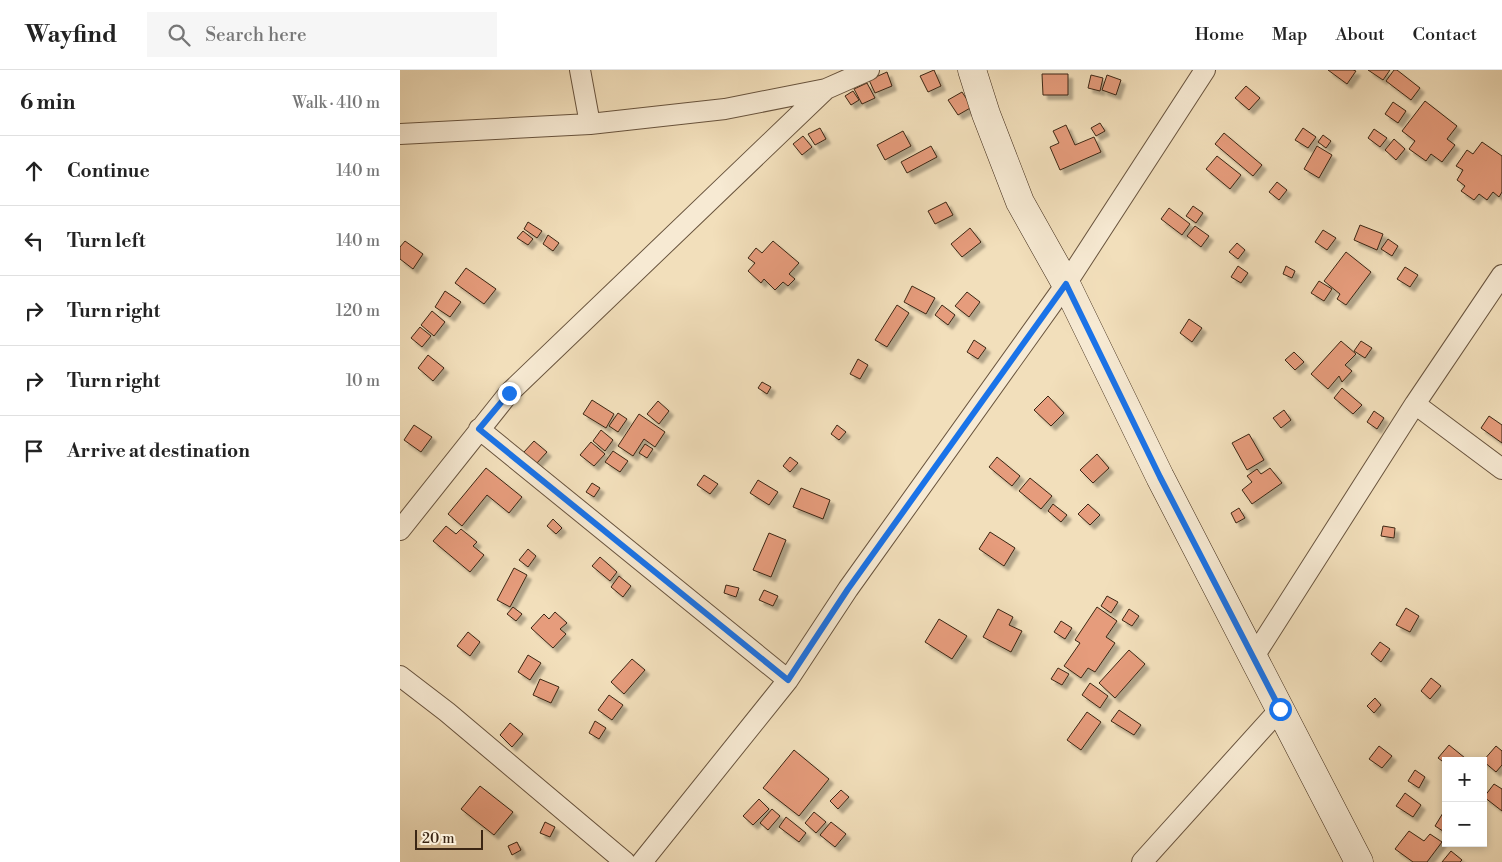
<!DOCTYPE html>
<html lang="en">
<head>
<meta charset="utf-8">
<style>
  :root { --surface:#fff; --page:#f6f6f6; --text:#222; --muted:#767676; --line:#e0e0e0 }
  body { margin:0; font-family:"Libre Bodoni",serif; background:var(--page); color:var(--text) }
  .controls { position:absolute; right:15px; bottom:15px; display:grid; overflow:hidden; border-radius:0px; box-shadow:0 2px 8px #0003 }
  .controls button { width:45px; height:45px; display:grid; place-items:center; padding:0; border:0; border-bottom:1px solid var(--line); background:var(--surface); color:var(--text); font:25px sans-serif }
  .scale { position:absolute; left:15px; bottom:12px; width:68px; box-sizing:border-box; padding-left:5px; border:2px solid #3b2614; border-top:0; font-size:14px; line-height:18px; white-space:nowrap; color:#3b2614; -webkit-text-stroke:4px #f7ead3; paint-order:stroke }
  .stop { position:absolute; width:15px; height:15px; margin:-11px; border:4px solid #1a73e8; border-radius:50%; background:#fff }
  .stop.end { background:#1a73e8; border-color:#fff; box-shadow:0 1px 5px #0008 }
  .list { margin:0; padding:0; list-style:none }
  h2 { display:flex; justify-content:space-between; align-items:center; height:65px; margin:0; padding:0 20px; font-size:21px }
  h2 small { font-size:16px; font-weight:400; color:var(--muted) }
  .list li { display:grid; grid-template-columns:32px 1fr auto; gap:15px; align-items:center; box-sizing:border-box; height:70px; padding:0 20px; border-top:1px solid var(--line) }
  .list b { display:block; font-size:19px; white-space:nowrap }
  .list em { font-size:16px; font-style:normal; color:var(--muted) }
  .icon { flex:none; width:28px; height:28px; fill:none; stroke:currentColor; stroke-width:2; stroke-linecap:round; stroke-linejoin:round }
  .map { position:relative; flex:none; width:1102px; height:792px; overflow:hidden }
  header { display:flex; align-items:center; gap:30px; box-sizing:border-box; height:70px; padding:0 25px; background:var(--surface); border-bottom:1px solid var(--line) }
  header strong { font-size:24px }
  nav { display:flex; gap:28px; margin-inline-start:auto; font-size:18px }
  .search { width:350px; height:45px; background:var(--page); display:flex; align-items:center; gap:12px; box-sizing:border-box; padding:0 18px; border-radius:0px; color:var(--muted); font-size:19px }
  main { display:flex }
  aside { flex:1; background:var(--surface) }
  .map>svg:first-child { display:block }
  .building { fill:#e69c7b; stroke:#3b2614; filter:url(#shadow) }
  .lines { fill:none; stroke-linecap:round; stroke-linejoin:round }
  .street-casing { stroke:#69543e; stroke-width:22 }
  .secondary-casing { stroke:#3b2614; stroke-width:29 }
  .street { stroke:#f7ead3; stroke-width:20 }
  .secondary { stroke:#f7ead3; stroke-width:28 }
  .route { stroke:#1a73e8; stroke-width:6 }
</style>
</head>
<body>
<header>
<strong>Wayfind</strong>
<div class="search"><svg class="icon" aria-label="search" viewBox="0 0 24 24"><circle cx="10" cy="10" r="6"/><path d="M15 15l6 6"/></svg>Search here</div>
<nav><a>Home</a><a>Map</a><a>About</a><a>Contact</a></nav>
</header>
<main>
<aside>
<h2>6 min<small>Walk · 410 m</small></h2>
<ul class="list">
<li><svg class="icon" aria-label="ahead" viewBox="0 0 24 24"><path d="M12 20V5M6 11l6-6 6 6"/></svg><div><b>Continue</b></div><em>140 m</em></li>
<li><svg class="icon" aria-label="left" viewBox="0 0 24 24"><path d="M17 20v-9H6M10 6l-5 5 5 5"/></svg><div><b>Turn left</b></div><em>140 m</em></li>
<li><svg class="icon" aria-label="right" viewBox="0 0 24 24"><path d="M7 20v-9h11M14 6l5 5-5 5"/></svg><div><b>Turn right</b></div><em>120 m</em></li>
<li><svg class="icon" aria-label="right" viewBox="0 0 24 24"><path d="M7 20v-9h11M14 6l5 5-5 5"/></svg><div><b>Turn right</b></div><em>10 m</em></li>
<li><svg class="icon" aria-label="arrive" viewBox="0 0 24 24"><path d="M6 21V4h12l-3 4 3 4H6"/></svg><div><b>Arrive at destination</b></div></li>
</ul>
</aside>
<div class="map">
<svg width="1102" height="792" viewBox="0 0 1102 792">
  <defs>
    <filter id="shadow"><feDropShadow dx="4.5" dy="4.5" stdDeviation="1" flood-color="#0004"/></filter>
  </defs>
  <rect width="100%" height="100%" fill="#f2dfbb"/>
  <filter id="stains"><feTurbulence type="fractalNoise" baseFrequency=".004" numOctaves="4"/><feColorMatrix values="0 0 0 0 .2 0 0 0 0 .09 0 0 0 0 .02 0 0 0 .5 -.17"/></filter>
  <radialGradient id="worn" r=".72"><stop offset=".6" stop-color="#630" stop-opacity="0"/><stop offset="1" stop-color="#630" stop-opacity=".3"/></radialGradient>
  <path class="building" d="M534,0L541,16L528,22L520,6Z
    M928,0H953L956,1L947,14Z
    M968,0H990L983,10Z
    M994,0H997L1020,18L1011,30L986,11Z
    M487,2L492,16L475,23L469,10Z
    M642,4H668V25H643Z
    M691,5L703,8L700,21L688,18Z
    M707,5L721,10L716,25L702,20Z
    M467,13L475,28L462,34L454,19Z
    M846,16L860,28L849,40L835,28Z
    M453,21L459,30L451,35L445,26Z
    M562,22L572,37L558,45L548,30Z
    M1025,31L1057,56L1047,69L1055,75L1042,92L1031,84L1026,91L1009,79L1015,71L1002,61Z
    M993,32L1006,41L998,53L985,44Z
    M700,53L705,61L696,66L691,58Z
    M666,55L675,75L694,67L701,82L660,100L650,77L659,73L653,61Z
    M420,58L426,69L415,75L408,64Z
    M903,58L916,67L908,78L895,70Z
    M974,59L987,68L980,77L968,68Z
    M503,61L511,76L485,90L477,75Z
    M824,63L862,95L853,106L815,74Z
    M923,65L931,71L926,78L918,72Z
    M403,66L412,77L402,85L393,74Z
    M994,69L1005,79L996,90L985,80Z
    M1082,72L1102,86V122L1099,127L1093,122L1087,130L1079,124L1074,130L1061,121L1065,116L1057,110L1063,100L1056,96L1067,80L1073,84Z
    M531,76L537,87L507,103L501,92Z
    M917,76L932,85L919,108L904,99Z
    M817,86L841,105L830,119L806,99Z
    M877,112L887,120L879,130L869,122Z
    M546,132L553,145L535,154L528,141Z
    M793,136L803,143L796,153L786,146Z
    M769,138L790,154L782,165L761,149Z
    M128,152L142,161L137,168L124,159Z
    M960,155L983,164L977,180L954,170Z
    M795,156L809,166L801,177L787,166Z
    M570,158L581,172L562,187L551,174Z
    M923,160L936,168L927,180L915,172Z
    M123,161L133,169L128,175L117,168Z
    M148,165L159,173L153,181L143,174Z
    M988,169L998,176L992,186L981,179Z
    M5,171L23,184L13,199L0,189V177Z
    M373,171L399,193L389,204L395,209L388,216L383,212L375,220L364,209L361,213L348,201L355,193L348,188L356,178L362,183Z
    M837,173L845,180L838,189L829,182Z
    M946,182L971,202L946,235L937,229L940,224L924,211Z
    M838,196L848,203L841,213L831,207Z
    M886,196L895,201L892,208L883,204Z
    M1005,197L1018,205L1010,217L997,209Z
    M66,198L96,219L84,234L55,213Z
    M919,211L932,219L924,231L911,223Z
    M512,216L535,228L526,244L504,232Z
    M45,221L61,232L50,247L35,237Z
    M567,222L580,232L569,247L555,236Z
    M497,235L509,243L487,277L475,270Z
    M542,235L555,245L548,255L535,245Z
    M32,241L45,252L34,266L21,255Z
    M789,249L802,258L792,272L780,263Z
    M20,257L31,266L22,277L11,268Z
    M574,270L586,278L578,289L567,282Z
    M941,271L956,284L945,295L952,301L942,312L939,306L928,319L911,304Z
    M961,271L972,278L965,288L954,281Z
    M894,282L904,292L895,300L885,290Z
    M28,285L44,298L33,311L18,298Z
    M458,289L468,295L460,309L450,304Z
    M362,312L371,317L367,324L358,318Z
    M942,318L962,335L953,344L934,328Z
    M648,326L664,343L651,356L634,340Z
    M192,330L214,344L206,358L183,344Z
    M258,331L269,341L259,354L247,344Z
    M884,340L891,350L881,358L873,348Z
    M974,341L984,348L977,359L967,352Z
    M218,343L227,349L218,362L209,356Z
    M239,344L265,362L255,377L244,369L233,386L218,376Z
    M1089,346L1102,355V373L1081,358Z
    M14,355L32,367L21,382L4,370Z
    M437,355L446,362L439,370L431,364Z
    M201,360L213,370L205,381L193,371Z
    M849,364L864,390L847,400L832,373Z
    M134,371L147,382L136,394L124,382Z
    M191,372L205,384L194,396L180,385Z
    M245,374L253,379L247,388L239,383Z
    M213,381L228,391L220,402L205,392Z
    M697,384L709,398L693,413L680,400Z
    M390,387L398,393L390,402L383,396Z
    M597,387L620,406L612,416L589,397Z
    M86,398L122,427L109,443L87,425L62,456L48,444Z
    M870,398L882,413L852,434L842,420L852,412L847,406L857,399L861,404Z
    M304,405L318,414L310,424L297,415Z
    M630,408L652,426L641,439L619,421Z
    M358,410L378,422L369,435L350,423Z
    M192,413L200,418L194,427L186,422Z
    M401,418L430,430L423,449L393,437Z
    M653,434L667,445L661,452L648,441Z
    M688,434L700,445L690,455L678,444Z
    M839,438L845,448L836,453L831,443Z
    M153,449L162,458L156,464L147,456Z
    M46,456L56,464L61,459L77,472L73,476L84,485L70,502L33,471Z
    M983,456L995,458L994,468L981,466Z
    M590,462L615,478L604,496L579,479Z
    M369,463L386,470L371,507L353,500Z
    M128,479L136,486L128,497L119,490Z
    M200,487L217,502L210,511L192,496Z
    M114,498L127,505L110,537L97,530Z
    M219,506L231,516L223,527L211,517Z
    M326,515L339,518L336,527L324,523Z
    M364,520L378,526L373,536L359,530Z
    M707,526L718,532L711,543L701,536Z
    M113,537L122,544L116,551L107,544Z
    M697,537L717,551L706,567L715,573L695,602L688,598L681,608L664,596L680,573L675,570Z
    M1006,538L1019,546L1010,562L996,555Z
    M598,539L613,547L609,555L622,561L611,582L583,567Z
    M729,539L739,546L732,556L722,550Z
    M155,542L167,553L160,559L166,564L153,578L131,558L144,544L149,549Z
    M539,549L567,566L552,589L525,572Z
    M661,551L672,558L665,569L654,562Z
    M68,562L80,572L70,586L57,576Z
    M980,572L990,579L981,592L971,584Z
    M729,580L745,594L715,628L699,613Z
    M128,585L141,593L130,610L118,602Z
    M232,589L245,600L224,624L211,612Z
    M658,598L669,604L662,615L651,609Z
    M1031,608L1041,616L1030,629L1021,621Z
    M140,609L159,617L151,633L133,625Z
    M690,613L708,626L700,638L682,625Z
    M209,625L223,635L212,650L198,640Z
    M975,628L981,635L974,643L967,636Z
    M719,640L741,655L734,665L711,651Z
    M687,642L701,652L681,680L667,670Z
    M195,651L206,658L199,669L189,663Z
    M110,653L123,664L112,677L100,665Z
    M1049,675L1065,688L1062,691H1046V694L1038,688Z
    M979,676L992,686L982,698L969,689Z
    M1096,676L1102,681V695L1096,702L1083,691Z
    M394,680L429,709L399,746L363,718Z
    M1015,700L1025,707L1019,718L1008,711Z
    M1094,714L1102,719V741L1084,727Z
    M80,716L113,742L94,765L61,739Z
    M441,720L449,727L438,739L430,731Z
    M1005,723L1021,735L1013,747L996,736Z
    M359,729L369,739L353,755L343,746Z
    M1046,738V763L1035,756Z
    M372,739L380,746L368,760L360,753Z
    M414,742L426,752L416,763L405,753Z
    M386,747L406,763L399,772L379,757Z
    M145,752L155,757L150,767L140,763Z
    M431,752L446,764L435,777L420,765Z
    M1009,761L1024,771L1030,764L1042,772L1027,792H1013L995,779Z
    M117,772L121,780L112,785L108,776Z
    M1051,781L1062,790L1060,792H1042Z"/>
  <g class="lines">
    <defs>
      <path id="street" d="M180,0L190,54
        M0,64L190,54L325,39L426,19
        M1015,334L1102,399
        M79,359L388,610
        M0,460L109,323L426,19L469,0
        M853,588L1015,334L1102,205
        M0,606L47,642L225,792
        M242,792L388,610L448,519L666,214L805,0
        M742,792L880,639"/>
      <path id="secondary" d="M572,0L586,44L620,132L666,214L760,407L959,792"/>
    </defs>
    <use href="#street" class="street-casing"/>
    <use href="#secondary" class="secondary-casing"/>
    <use href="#street" class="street"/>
    <use href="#secondary" class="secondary"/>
  </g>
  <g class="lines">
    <path class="route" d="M109,323L79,359L388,610L448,519L666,214L760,407L880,639"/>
  </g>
  <rect width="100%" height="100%" filter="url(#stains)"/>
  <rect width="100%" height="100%" fill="url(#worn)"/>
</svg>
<div class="controls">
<button>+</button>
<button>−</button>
</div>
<div class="scale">20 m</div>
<div class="stop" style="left:880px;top:639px"></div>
<div class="stop end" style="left:109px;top:323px"></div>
</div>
</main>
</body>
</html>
